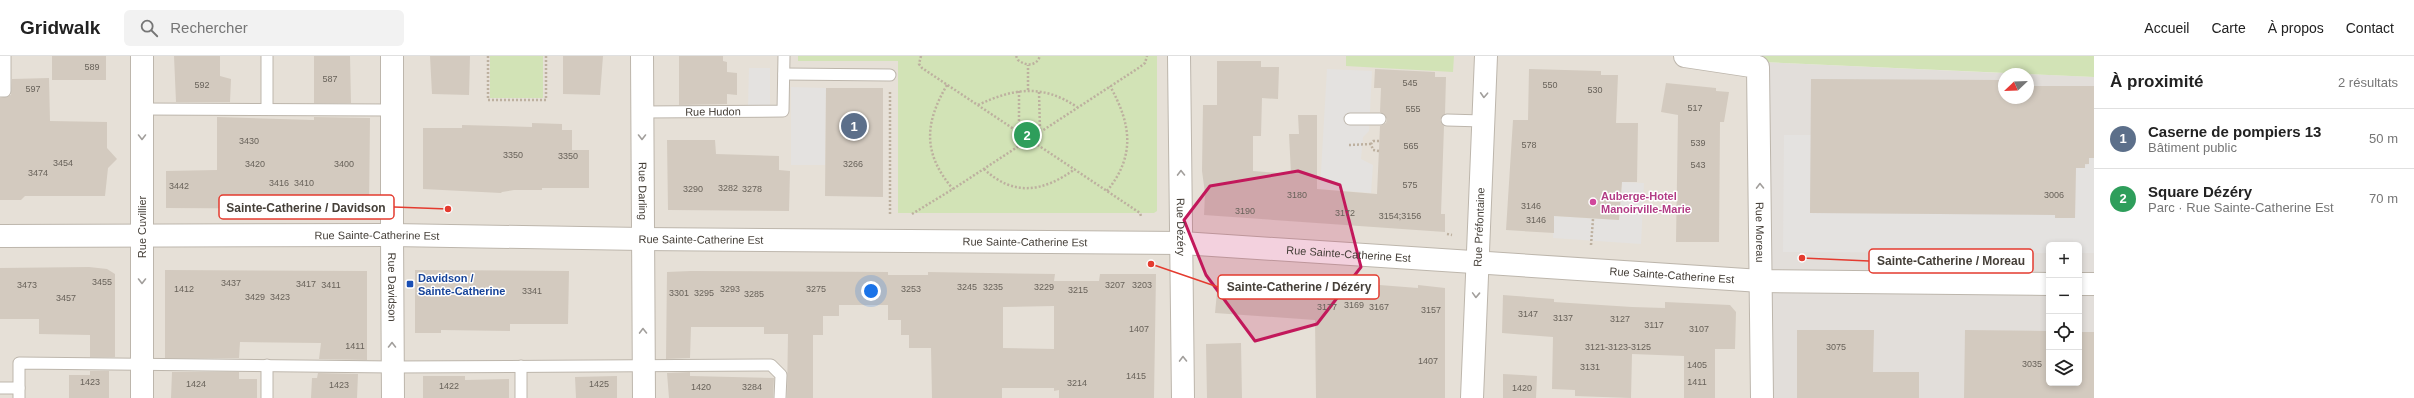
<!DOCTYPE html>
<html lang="fr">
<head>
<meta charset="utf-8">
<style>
  :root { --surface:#fff; --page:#f2f2f2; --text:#222; --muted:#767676; --line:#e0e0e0; --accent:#e43b2f }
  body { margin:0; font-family:Helvetica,sans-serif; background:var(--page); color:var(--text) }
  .controls { position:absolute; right:12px; bottom:12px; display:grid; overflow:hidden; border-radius:6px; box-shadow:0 2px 6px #0003 }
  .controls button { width:36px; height:36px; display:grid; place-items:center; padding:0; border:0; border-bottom:1px solid var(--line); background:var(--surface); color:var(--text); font:20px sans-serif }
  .compass { position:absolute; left:1998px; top:12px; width:36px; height:36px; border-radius:50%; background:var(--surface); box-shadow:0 2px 6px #0003; rotate:247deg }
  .you { position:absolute; left:871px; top:235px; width:14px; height:14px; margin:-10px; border:3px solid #fff; border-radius:50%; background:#1a73e8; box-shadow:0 0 0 6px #1a73e833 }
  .badge { display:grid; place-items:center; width:26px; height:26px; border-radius:50%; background:var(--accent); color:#fff; font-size:13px; font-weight:700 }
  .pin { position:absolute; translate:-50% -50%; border:2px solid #fff; box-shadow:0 1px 4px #0006 }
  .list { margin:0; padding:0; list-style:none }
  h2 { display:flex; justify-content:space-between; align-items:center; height:52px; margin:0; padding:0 16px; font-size:17px }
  h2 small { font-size:13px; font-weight:400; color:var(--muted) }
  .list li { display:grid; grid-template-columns:26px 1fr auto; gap:12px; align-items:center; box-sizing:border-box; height:60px; padding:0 16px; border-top:1px solid var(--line) }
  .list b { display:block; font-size:15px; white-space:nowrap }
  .list p { margin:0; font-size:13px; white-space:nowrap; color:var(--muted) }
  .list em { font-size:13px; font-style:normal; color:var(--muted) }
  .icon { flex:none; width:22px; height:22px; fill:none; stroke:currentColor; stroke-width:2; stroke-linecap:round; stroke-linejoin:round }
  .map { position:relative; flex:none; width:2094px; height:342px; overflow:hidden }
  header { display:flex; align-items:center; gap:24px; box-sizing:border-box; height:56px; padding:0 20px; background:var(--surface); border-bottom:1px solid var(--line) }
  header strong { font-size:19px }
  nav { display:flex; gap:22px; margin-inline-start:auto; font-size:14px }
  .search { width:280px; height:36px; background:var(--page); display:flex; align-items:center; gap:10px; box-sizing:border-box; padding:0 14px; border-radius:6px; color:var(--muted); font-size:15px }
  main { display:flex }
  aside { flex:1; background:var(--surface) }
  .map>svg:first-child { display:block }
  .residential { fill:#e6e0d7 }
  .industrial { fill:#e2deda; fill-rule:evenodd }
  .green { fill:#d2e3b6 }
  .parking { fill:#e4e2e0 }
  .building { fill:#d3cabf; fill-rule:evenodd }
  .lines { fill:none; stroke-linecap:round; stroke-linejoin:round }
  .service-casing { stroke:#bdb6ac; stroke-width:13 }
  .minor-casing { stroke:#bdb6ac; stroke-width:24 }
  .tertiary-casing { stroke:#bdb6ac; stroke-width:24 }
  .path { stroke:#bdb09f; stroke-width:2.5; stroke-dasharray:2 2; stroke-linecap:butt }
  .service { stroke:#fff; stroke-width:11 }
  .minor { stroke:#fff; stroke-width:22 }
  .tertiary { stroke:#fff; stroke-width:22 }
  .oneway { stroke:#a29f9c }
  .marked { fill:#c2185b; fill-opacity:0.2; stroke:#c2185b; stroke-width:3; stroke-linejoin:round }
  .hotel-dot { fill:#d1479c; stroke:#fff; stroke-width:1.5 }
  .transit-dot { fill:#1a4fb4; stroke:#fff; stroke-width:1.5 }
  .labels { text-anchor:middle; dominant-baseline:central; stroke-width:3; stroke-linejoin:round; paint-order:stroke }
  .number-label { font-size:9px; fill:#68625a }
  .street-label { font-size:11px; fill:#453f38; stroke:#fff }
  .hotel-label { font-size:11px; font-weight:bold; fill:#b23c85; stroke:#fff; text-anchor:start }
  .transit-label { font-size:11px; font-weight:bold; fill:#164399; stroke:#fff; text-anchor:start }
  .leader { fill:none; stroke:#e43b2f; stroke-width:1.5 }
  .callout-dot { fill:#e43b2f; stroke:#fff; stroke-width:1.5 }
  .callout { fill:#fff; stroke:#e43b2f; stroke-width:1.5 }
  .callout-label { font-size:12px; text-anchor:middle; font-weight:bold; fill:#453f38 }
</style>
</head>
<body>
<header>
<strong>Gridwalk</strong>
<div class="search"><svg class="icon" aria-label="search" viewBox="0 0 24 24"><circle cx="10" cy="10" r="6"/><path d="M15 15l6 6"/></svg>Rechercher</div>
<nav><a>Accueil</a><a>Carte</a><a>À propos</a><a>Contact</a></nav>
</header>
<main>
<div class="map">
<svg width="2094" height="342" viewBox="0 0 2094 342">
  <rect width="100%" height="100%" fill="#f3efe9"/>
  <path class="residential" d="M0,0H1725L1764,6V342H0Z"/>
  <path class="industrial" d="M1764,6L2024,18H2004V42H2028V18L2094,21V342H1764ZM2049,189H2079V327H2049Z"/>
  <path class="green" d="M490,0H543V42H490Z
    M798,0H1157V155L1154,157H898V5H798Z
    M1346,0H1454L1453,16L1346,10Z
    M1725,0H2094V21L1764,6Z"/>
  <path class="parking" d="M749,12H770V50H748Z
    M1327,13L1372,15L1369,75L1363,81L1361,103L1373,109L1371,137L1320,133Z
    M791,31L826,32L825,109H791Z
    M1784,79H1812L1810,157L2055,159V162H2075L2076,112L2089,108V102H2094V197H2079V189H2049V197L1783,196Z
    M1622,126L1644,127L1641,188L1553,182L1554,160L1619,164Z"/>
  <path class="building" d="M52,0H106V24H52Z
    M174,0H220V20L231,23L230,46H176Z
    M314,0H350L351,47H314Z
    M430,0H470L469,39L432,38Z
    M563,0H603L600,39L563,38Z
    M679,0H723V5L727,6V16L737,17V39L727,38V48L679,49Z
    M1217,5H1261V11H1279L1278,43L1262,42L1261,80H1253V115L1291,118L1289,78H1299L1298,59H1317V133L1377,138L1380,70L1386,67L1387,63L1380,56L1381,32H1374L1375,13L1435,16V21H1446L1445,58L1440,64L1444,70L1441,158H1445V176L1204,159L1205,137L1202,115L1203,49H1217Z
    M1529,13L1601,15V19H1618L1616,67H1638L1637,126H1622L1619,164L1554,160V177L1506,174L1513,64H1528Z
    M49,22L50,65L107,66V92L117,103L108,112L105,140H25L21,144H0V42L11,39L12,23Z
    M1811,23L2004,24V42H2028V30H2094V102H2089V108H2085V112H2076L2075,162H2055V159L1810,157Z
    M1666,27L1716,32V35L1729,36L1724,66H1720L1719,186H1676L1678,59L1661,56Z
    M826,32H883V141L825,140Z
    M217,61L314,64V61L370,62L369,153L166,152V115L217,114Z
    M532,67L562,68V74H572V94H589V132H542V134H514L502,136L501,137L423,133V72H462V69L532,71Z
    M667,84H715L716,98L779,100V114L790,115L789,155L668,154Z
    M89,211L107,213L115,218V301H90V279L39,278V263H0V212Z
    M165,214L367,215V304L319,303L321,287L240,286L239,302H165Z
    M415,214L569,215L568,268H510V275L441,274V277H415Z
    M691,215L888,216V219H928V216L1055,218L1054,225H1099L1100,218H1156L1154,342H1059V334L1054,335V332H1002V342H932L931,292H909V279H901V264H888V249H839V260H823V279H813V342H787L788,278H764V271H691L690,302L666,303L667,216ZM1054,250V293L1003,292V251Z
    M1315,224L1418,232V229L1445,232V342H1316L1315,264L1215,257L1218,226L1315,232Z
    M1503,239L1554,243V246L1632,251L1665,252V246L1730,249L1736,256L1735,293H1715V342H1684V300L1632,298L1631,342L1575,340V334L1552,333L1553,281L1502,277Z
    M1797,274H1874L1873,316H1919V342H1797Z
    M1965,274L2049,275V327H2079V276H2094V342H1964Z
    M1241,287L1242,342H1207L1206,288Z
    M90,315H109V342H69V319H90Z
    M172,316H239V323H257V342H171Z
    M690,316V320L774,322L773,342H669L667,317Z
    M318,317L358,318L357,342H311L312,322H317Z
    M1503,318L1537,320L1536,342H1503Z
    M423,320H465V324L509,323V342H423Z
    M617,320V342H576L575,321Z"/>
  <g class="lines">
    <defs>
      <g id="service">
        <path d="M784,18L890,19"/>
        <path d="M0,35H5V0"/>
        <path d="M142,53L392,54"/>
        <path d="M267,53V0"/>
        <path id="s1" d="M642,56L783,55L784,0"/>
        <path d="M1350,63H1380"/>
        <path d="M1447,64L1483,65"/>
        <path d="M0,332H19"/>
        <path d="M19,342V307L393,311L771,309L781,319L780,342"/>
        <path d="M267,342V309"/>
        <path d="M521,342V310"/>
      </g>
      <g id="minor">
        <path id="s2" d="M642,0L644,342"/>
        <path id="s3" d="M1179,0L1183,342"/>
        <path id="s4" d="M1685,0L1758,11L1762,342"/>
        <path id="s5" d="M392,179L393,342"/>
        <path d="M142,342V0"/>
        <path id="s6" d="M1472,342L1486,0"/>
      </g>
      <g id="tertiary">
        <path d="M392,179V0"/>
        <path id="s7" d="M0,180L392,179L642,183L1182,187L1761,225L2049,228"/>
        <path d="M2079,228H2094"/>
      </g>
    </defs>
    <use href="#service" class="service-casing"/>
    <use href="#minor" class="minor-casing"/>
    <use href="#tertiary" class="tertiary-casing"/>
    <path class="path" d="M488,0V44H546V0
      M921,0L919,8L922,12L1140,157L1141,160
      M1016,0L1018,4C1026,10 1036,11 1040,0
      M947,29C924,68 923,98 953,133
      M1028,34V9
      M1019,35V76
      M1039,36L1040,75
      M978,49C1014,32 1043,28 1077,51
      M1349,89L1371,88
      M1379,95L1373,94L1371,88L1373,85H1379
      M984,113C1014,141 1043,136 1075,113
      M1107,135C1136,99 1131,68 1110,30
      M890,158V36
      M912,158L953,133L1140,11L1145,7L1147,0
      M1447,178L1452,179
      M1591,189L1593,163"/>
    <use href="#service" class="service"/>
    <use href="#minor" class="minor"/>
    <use href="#tertiary" class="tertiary"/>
  </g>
  <defs><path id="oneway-chevron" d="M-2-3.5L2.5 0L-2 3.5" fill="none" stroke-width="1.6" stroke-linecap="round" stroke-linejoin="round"/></defs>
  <g class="oneway">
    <use href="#oneway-chevron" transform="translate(1484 39) rotate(93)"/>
    <use href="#oneway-chevron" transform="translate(142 81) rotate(90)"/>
    <use href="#oneway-chevron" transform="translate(642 81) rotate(90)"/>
    <use href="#oneway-chevron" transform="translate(1181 117) rotate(-91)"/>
    <use href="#oneway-chevron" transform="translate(1760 130) rotate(-91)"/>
    <use href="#oneway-chevron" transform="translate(142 225) rotate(90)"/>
    <use href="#oneway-chevron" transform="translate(1476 239) rotate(92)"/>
    <use href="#oneway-chevron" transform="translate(643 275) rotate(-91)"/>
    <use href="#oneway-chevron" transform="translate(392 289) rotate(-90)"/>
    <use href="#oneway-chevron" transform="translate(1183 303) rotate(-91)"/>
  </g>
  <path class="marked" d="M1298,115L1340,129L1361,211L1317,268L1255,285L1206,219L1184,164L1210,130Z"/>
  <circle class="hotel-dot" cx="1593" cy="146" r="4"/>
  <rect class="transit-dot" x="406" y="224" width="8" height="8" rx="2"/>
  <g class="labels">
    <g class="number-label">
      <text x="92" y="11">589</text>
      <text x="330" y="23">587</text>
      <text x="1410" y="27">545</text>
      <text x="202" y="29">592</text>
      <text x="1550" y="29">550</text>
      <text x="33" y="33">597</text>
      <text x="1595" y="34">530</text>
      <text x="1695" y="52">517</text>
      <text x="1413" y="53">555</text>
      <text x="249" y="85">3430</text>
      <text x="1698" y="87">539</text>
      <text x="1529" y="89">578</text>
      <text x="1411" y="90">565</text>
      <text x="513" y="99">3350</text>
      <text x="568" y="100">3350</text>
      <text x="63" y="107">3454</text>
      <text x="255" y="108">3420</text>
      <text x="344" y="108">3400</text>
      <text x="853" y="108">3266</text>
      <text x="1698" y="109">543</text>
      <text x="38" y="117">3474</text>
      <text x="279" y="127">3416</text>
      <text x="304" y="127">3410</text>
      <text x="1410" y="129">575</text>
      <text x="179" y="130">3442</text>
      <text x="728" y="132">3282</text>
      <text x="693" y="133">3290</text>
      <text x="752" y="133">3278</text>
      <text x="1297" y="139">3180</text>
      <text x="2054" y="139">3006</text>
      <text x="1531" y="150">3146</text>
      <text x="1245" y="155">3190</text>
      <text x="1345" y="157">3172</text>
      <text x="1400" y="160">3154;3156</text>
      <text x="1536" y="164">3146</text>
      <text x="102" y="226">3455</text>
      <text x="231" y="227">3437</text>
      <text x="306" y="228">3417</text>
      <text x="27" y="229">3473</text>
      <text x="331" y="229">3411</text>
      <text x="1115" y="229">3207</text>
      <text x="1142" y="229">3203</text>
      <text x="967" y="231">3245</text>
      <text x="993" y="231">3235</text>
      <text x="1044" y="231">3229</text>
      <text x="184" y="233">1412</text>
      <text x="730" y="233">3293</text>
      <text x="816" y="233">3275</text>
      <text x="911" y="233">3253</text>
      <text x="1078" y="234">3215</text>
      <text x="532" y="235">3341</text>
      <text x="679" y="237">3301</text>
      <text x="704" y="237">3295</text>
      <text x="754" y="238">3285</text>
      <text x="255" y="241">3429</text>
      <text x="280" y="241">3423</text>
      <text x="66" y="242">3457</text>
      <text x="1354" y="249">3169</text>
      <text x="1327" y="251">3177</text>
      <text x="1379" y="251">3167</text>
      <text x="1431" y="254">3157</text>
      <text x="1528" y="258">3147</text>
      <text x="1563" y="262">3137</text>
      <text x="1620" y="263">3127</text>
      <text x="1654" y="269">3117</text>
      <text x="1139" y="273">1407</text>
      <text x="1699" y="273">3107</text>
      <text x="355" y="290">1411</text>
      <text x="1618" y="291">3121-3123-3125</text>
      <text x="1836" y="291">3075</text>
      <text x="1428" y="305">1407</text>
      <text x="2032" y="308">3035</text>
      <text x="1697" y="309">1405</text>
      <text x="1590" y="311">3131</text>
      <text x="1136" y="320">1415</text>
      <text x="90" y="326">1423</text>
      <text x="1697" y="326">1411</text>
      <text x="1077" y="327">3214</text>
      <text x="196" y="328">1424</text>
      <text x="599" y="328">1425</text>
      <text x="339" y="329">1423</text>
      <text x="449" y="330">1422</text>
      <text x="701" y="331">1420</text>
      <text x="752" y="331">3284</text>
      <text x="1522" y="332">1420</text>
    </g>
    <g class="street-label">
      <text stroke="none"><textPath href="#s1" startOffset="71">Rue Hudon</textPath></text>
      <text stroke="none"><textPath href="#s2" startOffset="135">Rue Darling</textPath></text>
      <text transform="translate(142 171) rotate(-90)">Rue Cuvillier</text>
      <text stroke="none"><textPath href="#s3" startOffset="171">Rue Dézéry</textPath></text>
      <text stroke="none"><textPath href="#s6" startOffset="171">Rue Préfontaine</textPath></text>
      <text stroke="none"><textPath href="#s4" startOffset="239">Rue Moreau</textPath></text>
      <text stroke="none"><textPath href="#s7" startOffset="377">Rue Sainte-Catherine Est</textPath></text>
      <text stroke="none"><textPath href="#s7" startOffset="701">Rue Sainte-Catherine Est</textPath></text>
      <text stroke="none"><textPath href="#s7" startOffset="1025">Rue Sainte-Catherine Est</textPath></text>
      <text stroke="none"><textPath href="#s7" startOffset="1349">Rue Sainte-Catherine Est</textPath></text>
      <text stroke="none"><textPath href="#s7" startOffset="1673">Rue Sainte-Catherine Est</textPath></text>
      <text stroke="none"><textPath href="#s5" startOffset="52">Rue Davidson</textPath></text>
    </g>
    <g class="hotel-label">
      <text x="1601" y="140">Auberge-Hotel<tspan x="1601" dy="13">Manoirville-Marie</tspan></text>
    </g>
    <g class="transit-label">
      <text x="418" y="222">Davidson /<tspan x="418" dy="13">Sainte-Catherine</tspan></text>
    </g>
  </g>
  <path class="leader" d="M448 153L394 151M1802 202L1869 205M1151 208L1218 231"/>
  <g class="callout-dot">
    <circle cx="448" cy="153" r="4"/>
    <circle cx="1802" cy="202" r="4"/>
    <circle cx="1151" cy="208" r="4"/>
  </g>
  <g class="callout">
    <rect x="219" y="139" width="175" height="24" rx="4"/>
    <rect x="1869" y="193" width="164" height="24" rx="4"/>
    <rect x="1218" y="219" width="161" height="24" rx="4"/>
  </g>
  <g class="callout-label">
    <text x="306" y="156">Sainte-Catherine / Davidson</text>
    <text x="1951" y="209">Sainte-Catherine / Moreau</text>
    <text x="1299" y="235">Sainte-Catherine / Dézéry</text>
  </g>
</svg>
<div class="controls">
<button>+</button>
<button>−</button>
<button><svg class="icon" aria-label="locate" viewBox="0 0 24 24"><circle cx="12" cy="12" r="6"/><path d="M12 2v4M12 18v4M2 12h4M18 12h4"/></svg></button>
<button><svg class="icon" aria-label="layers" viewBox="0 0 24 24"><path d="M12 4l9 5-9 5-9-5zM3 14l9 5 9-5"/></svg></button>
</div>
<svg class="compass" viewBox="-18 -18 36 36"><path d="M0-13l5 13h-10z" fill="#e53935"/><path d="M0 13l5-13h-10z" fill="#767676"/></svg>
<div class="you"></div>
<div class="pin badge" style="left:854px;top:70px;background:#5c6f8a">1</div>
<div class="pin badge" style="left:1027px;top:79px;background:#2e9e5b">2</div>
</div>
<aside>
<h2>À proximité<small>2 résultats</small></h2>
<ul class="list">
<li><span class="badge" style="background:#5c6f8a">1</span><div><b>Caserne de pompiers 13</b><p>Bâtiment public</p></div><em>50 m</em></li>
<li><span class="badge" style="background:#2e9e5b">2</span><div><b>Square Dézéry</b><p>Parc · Rue Sainte-Catherine Est</p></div><em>70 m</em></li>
</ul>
</aside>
</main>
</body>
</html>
